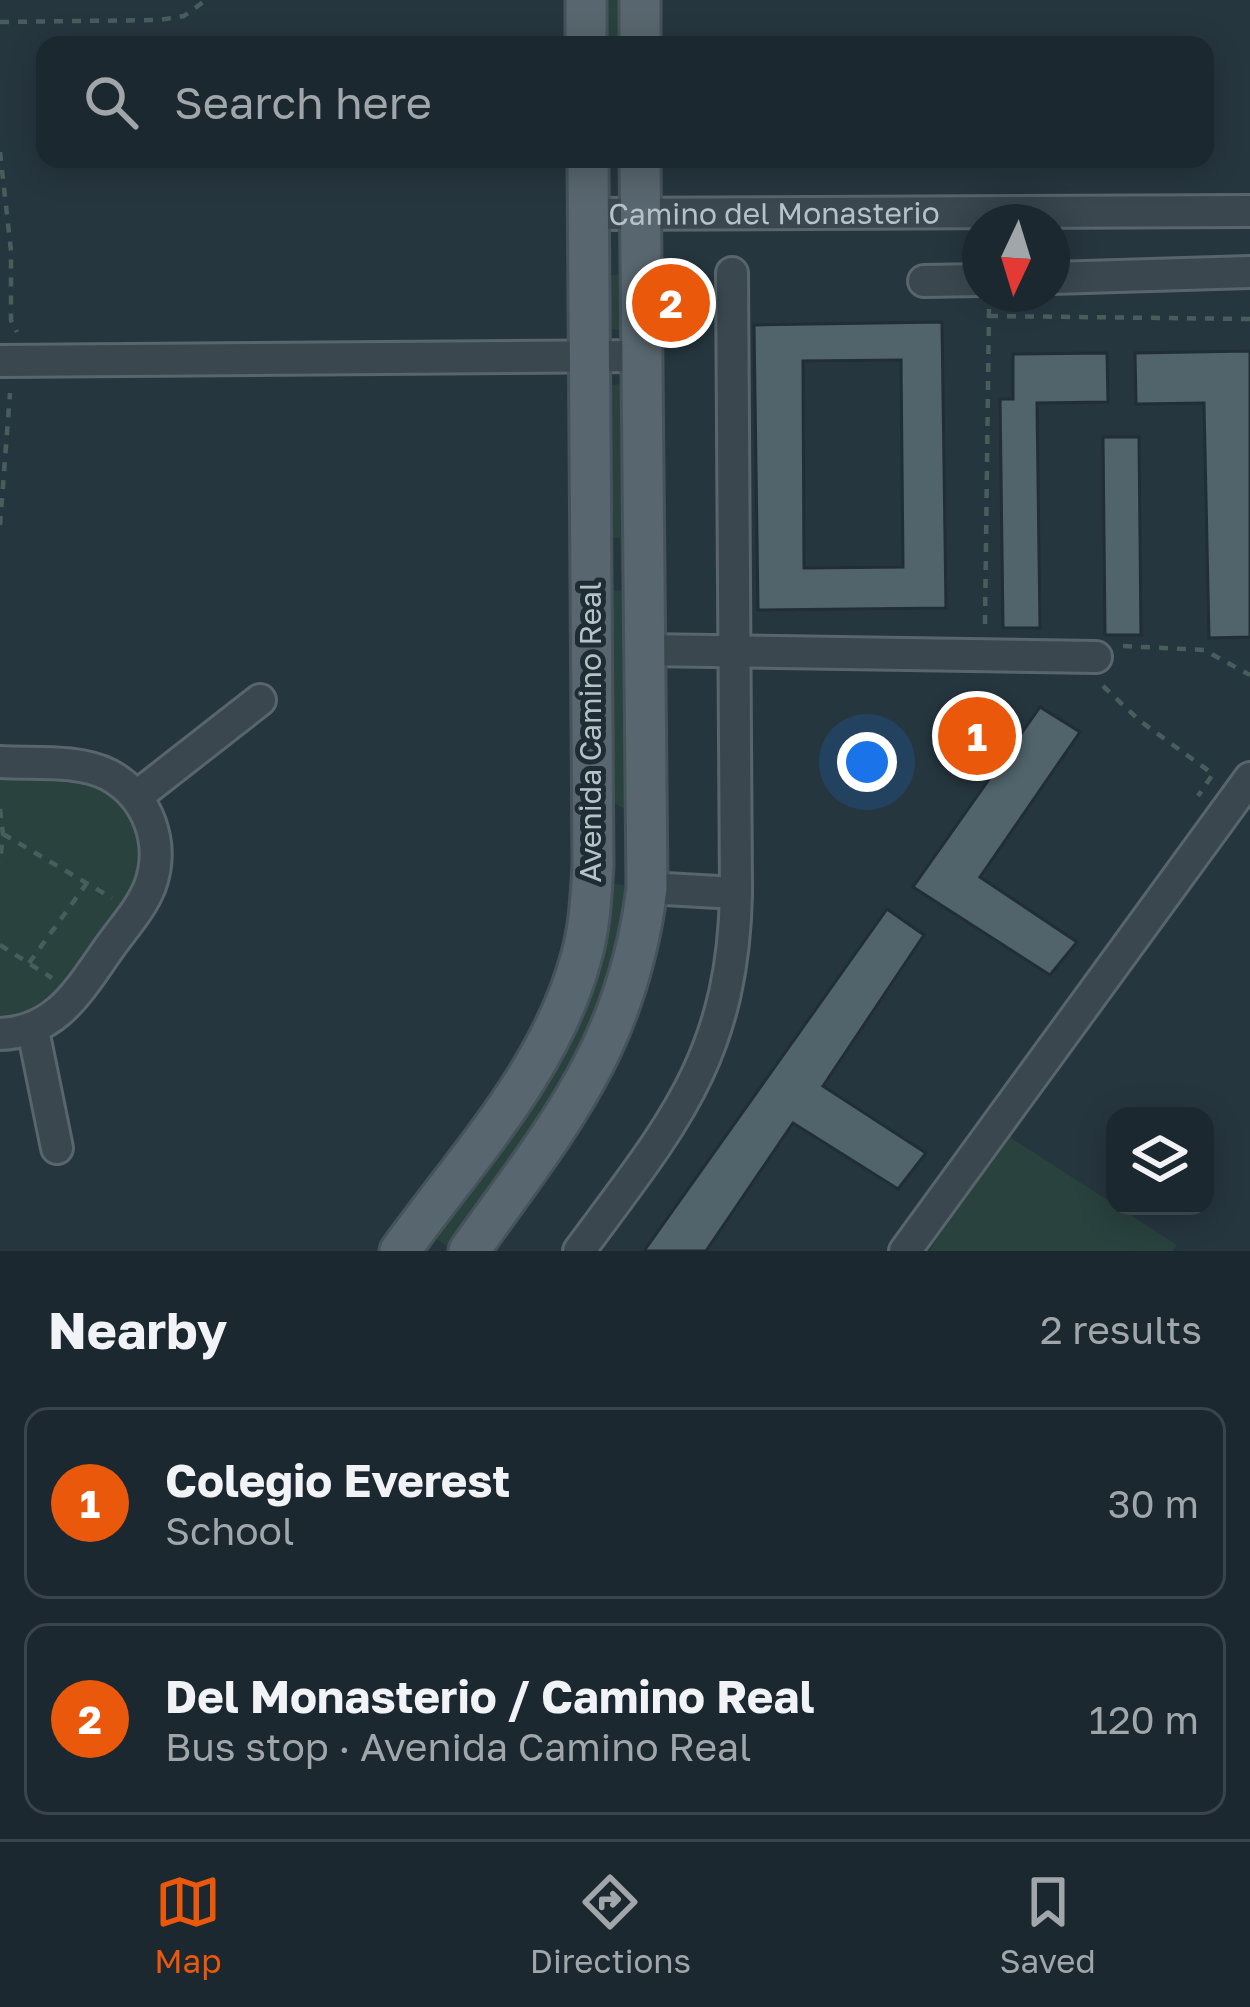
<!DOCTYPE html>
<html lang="en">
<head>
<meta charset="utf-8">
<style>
  :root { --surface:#1c282f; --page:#29343b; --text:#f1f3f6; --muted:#a0a6aa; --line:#3a444b; --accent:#ea580c }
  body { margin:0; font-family:"Golos Text",sans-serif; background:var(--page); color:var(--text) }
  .controls { position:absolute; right:36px; bottom:36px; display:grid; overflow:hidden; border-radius:24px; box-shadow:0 6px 30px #0003 }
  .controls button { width:108px; height:108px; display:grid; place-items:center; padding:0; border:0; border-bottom:3px solid var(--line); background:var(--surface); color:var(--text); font:60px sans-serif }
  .compass { position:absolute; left:962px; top:204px; width:108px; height:108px; border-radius:50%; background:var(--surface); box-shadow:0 6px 30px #0003; rotate:184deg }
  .you { position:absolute; left:867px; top:762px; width:42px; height:42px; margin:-30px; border:9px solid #fff; border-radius:50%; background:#1a73e8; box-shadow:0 0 0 18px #1a73e833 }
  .badge { display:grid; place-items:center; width:78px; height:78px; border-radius:50%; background:var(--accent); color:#fff; font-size:39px; font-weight:700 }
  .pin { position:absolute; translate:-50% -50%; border:6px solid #fff; box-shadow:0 3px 12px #0006 }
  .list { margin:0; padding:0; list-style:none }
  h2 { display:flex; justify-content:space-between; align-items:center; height:156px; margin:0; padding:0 48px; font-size:51px }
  h2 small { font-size:39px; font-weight:400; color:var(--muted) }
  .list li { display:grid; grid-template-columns:78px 1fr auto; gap:36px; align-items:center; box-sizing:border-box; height:192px; margin:0 24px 24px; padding:0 24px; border:3px solid var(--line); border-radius:24px }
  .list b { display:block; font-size:45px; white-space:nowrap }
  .list p { margin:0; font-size:39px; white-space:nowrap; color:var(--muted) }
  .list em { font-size:39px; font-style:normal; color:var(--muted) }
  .icon { flex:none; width:66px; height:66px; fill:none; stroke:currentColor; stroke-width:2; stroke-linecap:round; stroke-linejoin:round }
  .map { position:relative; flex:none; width:1250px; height:1251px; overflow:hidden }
  .search { position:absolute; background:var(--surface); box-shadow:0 6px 30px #0003; left:36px; right:36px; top:36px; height:132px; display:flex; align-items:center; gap:30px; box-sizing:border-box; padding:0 42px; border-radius:24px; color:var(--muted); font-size:45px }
  .sheet { height:588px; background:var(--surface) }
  nav { display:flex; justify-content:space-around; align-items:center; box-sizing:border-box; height:168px; border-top:3px solid var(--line); background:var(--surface); font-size:33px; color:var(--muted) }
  nav a { display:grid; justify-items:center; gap:6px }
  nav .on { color:var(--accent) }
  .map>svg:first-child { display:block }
  .green { fill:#29423e }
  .building { fill:#51636b; stroke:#212e36; stroke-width:3; fill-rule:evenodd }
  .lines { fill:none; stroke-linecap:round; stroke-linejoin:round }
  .minor-casing { stroke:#58656c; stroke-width:36 }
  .major-casing { stroke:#46535b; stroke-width:45 }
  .path { stroke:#485e5c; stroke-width:4.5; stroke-dasharray:9 9; stroke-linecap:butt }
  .minor { stroke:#3a474f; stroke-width:30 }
  .major { stroke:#58666f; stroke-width:39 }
  .labels { text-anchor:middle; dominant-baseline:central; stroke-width:10; stroke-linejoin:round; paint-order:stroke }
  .street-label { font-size:30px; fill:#b6c2c9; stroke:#1f2c34 }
</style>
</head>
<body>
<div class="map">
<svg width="1250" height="1251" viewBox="0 0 1250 1251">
  <rect width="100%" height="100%" fill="#26363f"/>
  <path class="green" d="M603,0H623V45H603Z
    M626,274V323L619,330L608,328L603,276Z
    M621,384L627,391L628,574L621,573L620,538L606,537L605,391L611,385Z
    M606,553L612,554L614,591L628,590L629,801L623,808L610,801Z
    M0,774L78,778L113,792L135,816L143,851L139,883L52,1005L32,1017L0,1020Z
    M613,884L624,885L632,893L620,956L568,1083L450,1248L432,1236L606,891Z
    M1005,1134L1177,1245L1173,1251H929Z"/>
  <path class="building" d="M942,322L946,608L758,610L754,325ZM901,360L903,567L804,568L803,361Z
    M1250,351V637L1209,638L1204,403L1136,404L1135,353Z
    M1107,353L1108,402L1037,403L1040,628H1003L1000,399H1013V354Z
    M1103,437H1139L1141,635H1105Z
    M1040,707L1080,732L980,877L1077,942L1050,975L913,887Z
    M887,909L924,935L823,1086L926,1153L898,1189L793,1123L706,1251H644Z"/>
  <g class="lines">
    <defs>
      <g id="minor">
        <path id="s1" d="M588,214L1250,211"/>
        <path d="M1052,278L1250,272"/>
        <path d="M924,281L980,280"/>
        <path d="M0,361L643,356"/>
        <path d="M643,650L1096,657"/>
        <path d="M0,762C34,764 78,759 109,775C149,797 165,844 150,886C141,909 123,928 109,948C79,990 57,1032 0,1034"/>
        <path d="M136,797L260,700"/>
        <path d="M647,888L736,893"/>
        <path d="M33,1030L57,1148"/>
        <path d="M579,1251C671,1126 733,1058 736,893L732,273"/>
        <path d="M905,1251L1250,778"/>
      </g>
      <path id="major" d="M586,0V45
        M640,0V45
        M400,1251C466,1159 551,1070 581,958C590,927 591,896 593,865L588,159
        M469,1251C558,1126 627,1047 647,888L640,159"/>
    </defs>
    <use href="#minor" class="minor-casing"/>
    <use href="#major" class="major-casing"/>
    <path class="path" d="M0,22L159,20L184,16L206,0
      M0,152L11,251V320L17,332
      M989,316L1250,319
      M0,525L10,393
      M985,624L989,306
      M1123,646L1204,650L1250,675
      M1103,686L1140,721L1213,774L1198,796
      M0,809L3,834L0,863
      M3,834L112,898
      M0,945L52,978
      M29,963L87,883"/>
    <use href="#minor" class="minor"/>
    <use href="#major" class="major"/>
  </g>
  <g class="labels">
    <g class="street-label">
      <text stroke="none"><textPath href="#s1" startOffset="186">Camino del Monasterio</textPath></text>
      <text transform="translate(590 732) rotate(-90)">Avenida Camino Real</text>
    </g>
  </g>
</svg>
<div class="controls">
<button><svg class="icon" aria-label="layers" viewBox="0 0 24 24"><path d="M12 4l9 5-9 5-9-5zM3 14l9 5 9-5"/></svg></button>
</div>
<svg class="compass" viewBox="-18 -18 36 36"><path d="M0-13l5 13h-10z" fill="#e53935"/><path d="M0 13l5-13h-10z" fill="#a0a6aa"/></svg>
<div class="you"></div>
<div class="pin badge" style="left:977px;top:736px">1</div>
<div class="pin badge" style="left:671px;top:303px">2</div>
<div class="search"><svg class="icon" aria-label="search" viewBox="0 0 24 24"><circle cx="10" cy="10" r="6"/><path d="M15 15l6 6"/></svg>Search here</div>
</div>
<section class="sheet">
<h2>Nearby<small>2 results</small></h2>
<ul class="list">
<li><span class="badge">1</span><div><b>Colegio Everest</b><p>School</p></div><em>30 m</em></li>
<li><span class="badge">2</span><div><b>Del Monasterio / Camino Real</b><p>Bus stop · Avenida Camino Real</p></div><em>120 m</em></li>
</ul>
</section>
<nav>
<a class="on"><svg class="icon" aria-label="map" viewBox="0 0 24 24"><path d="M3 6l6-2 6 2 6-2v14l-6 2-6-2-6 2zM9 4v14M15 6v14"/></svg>Map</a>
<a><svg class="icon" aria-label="directions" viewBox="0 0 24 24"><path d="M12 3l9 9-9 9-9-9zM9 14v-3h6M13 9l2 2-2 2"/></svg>Directions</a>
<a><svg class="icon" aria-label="saved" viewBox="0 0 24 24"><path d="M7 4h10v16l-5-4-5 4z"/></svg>Saved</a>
</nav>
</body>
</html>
